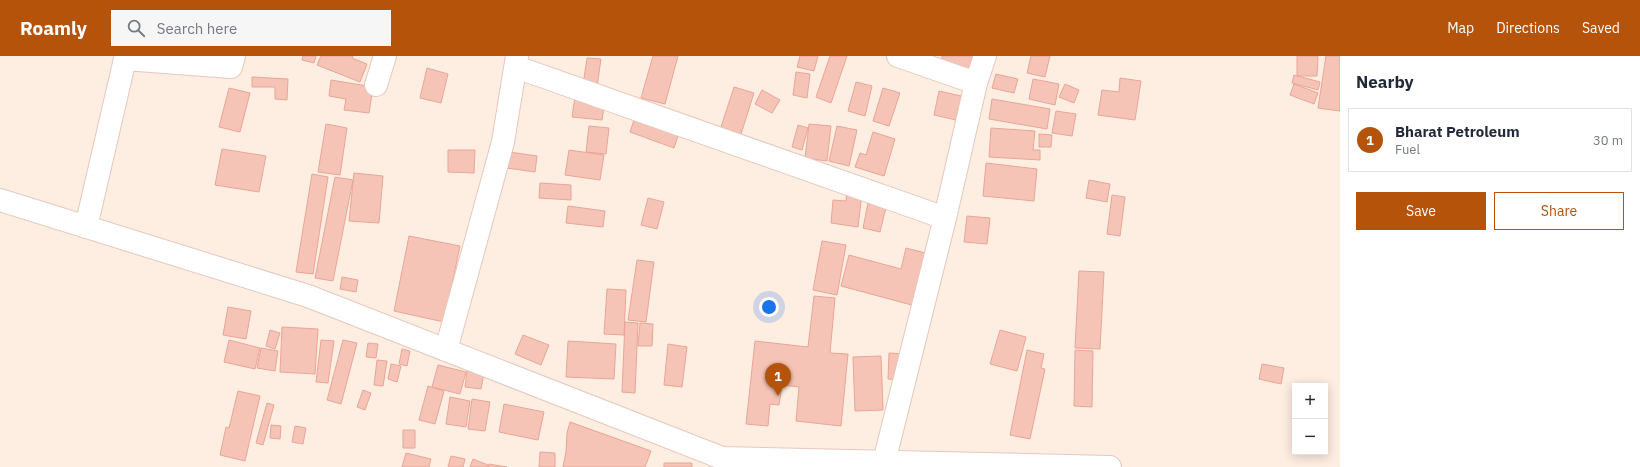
<!DOCTYPE html>
<html lang="en">
<head>
<meta charset="utf-8">
<style>
  :root { --surface:#fff; --page:#f6f6f7; --text:#1f2937; --muted:#747a83; --line:#e0e1e3; --accent:#b45309 }
  body { margin:0; font-family:"IBM Plex Sans",sans-serif; background:var(--page); color:var(--text) }
  .controls { position:absolute; right:12px; bottom:12px; display:grid; overflow:hidden; border-radius:0px; box-shadow:0 2px 10px #0003 }
  .controls button { width:36px; height:36px; display:grid; place-items:center; padding:0; border:0; border-bottom:1px solid var(--line); background:var(--surface); color:var(--text); font:20px sans-serif }
  .you { position:absolute; left:769px; top:251px; width:14px; height:14px; margin:-10px; border:3px solid #fff; border-radius:50%; background:#1a73e8; box-shadow:0 0 0 6px #1a73e833 }
  .badge { display:grid; place-items:center; width:26px; height:26px; border-radius:50%; background:var(--accent); color:#fff; font-size:13px; font-weight:700 }
  .pin { position:absolute; translate:-50% -33px; filter:drop-shadow(0 1px 2px #0008) }
  .pin::after { content:''; position:absolute; top:21px; width:14px; height:12px; background:inherit; clip-path:polygon(0 0,100% 0,50% 100%) }
  .list { margin:0; padding:0; list-style:none }
  h2 { display:flex; justify-content:space-between; align-items:center; height:52px; margin:0; padding:0 16px; font-size:17px }
  h2 small { font-size:13px; font-weight:400; color:var(--muted) }
  .list li { display:grid; grid-template-columns:26px 1fr auto; gap:12px; align-items:center; box-sizing:border-box; height:64px; margin:0 8px 8px; padding:0 8px; border:1px solid var(--line); border-radius:0px }
  .list b { display:block; font-size:15px; white-space:nowrap }
  .list p { margin:0; font-size:13px; white-space:nowrap; color:var(--muted) }
  .list em { font-size:13px; font-style:normal; color:var(--muted) }
  .actions { display:flex; gap:8px; padding:12px 16px }
  .actions a { flex:1; padding:9px 0; border:1px solid var(--accent); border-radius:0px; text-align:center; font-size:14px; color:var(--accent) }
  .actions .main { background:var(--accent); color:#fff }
  .icon { flex:none; width:22px; height:22px; fill:none; stroke:currentColor; stroke-width:2; stroke-linecap:round; stroke-linejoin:round }
  .map { position:relative; flex:none; width:1340px; height:411px; overflow:hidden }
  header { display:flex; align-items:center; gap:24px; box-sizing:border-box; height:56px; padding:0 20px; background:var(--accent); color:#fff }
  header strong { font-size:19px }
  nav { display:flex; gap:22px; margin-inline-start:auto; font-size:14px }
  .search { width:280px; height:36px; background:var(--page); display:flex; align-items:center; gap:10px; box-sizing:border-box; padding:0 14px; border-radius:0px; color:var(--muted); font-size:15px }
  main { display:flex }
  aside { flex:1; background:var(--surface) }
  .map>svg:first-child { display:block }
  .building { fill:#f5c4b7; stroke:#e9a697 }
  .lines { fill:none; stroke-linecap:round; stroke-linejoin:round }
  .minor-casing { stroke:#e4c9bf; stroke-width:24 }
  .tertiary-casing { stroke:#e4c9bf; stroke-width:24 }
  .minor { stroke:#fff; stroke-width:22 }
  .tertiary { stroke:#fff; stroke-width:22 }
</style>
</head>
<body>
<header>
<strong>Roamly</strong>
<div class="search"><svg class="icon" aria-label="search" viewBox="0 0 24 24"><circle cx="10" cy="10" r="6"/><path d="M15 15l6 6"/></svg>Search here</div>
<nav><a>Map</a><a>Directions</a><a>Saved</a></nav>
</header>
<main>
<div class="map">
<svg width="1340" height="411" viewBox="0 0 1340 411">
  <rect width="100%" height="100%" fill="#feede1"/>
  <path class="building" d="M303,0H316L314,7L302,4Z
    M321,0H353L352,2L367,8L360,26L317,9Z
    M653,0H678L665,48L641,42Z
    M800,0H818L814,15L797,11Z
    M830,0H847L831,47L816,41Z
    M942,0H975L974,15L941,13Z
    M1031,0H1050L1045,21L1027,17Z
    M1297,0H1318L1317,20H1297Z
    M1326,0H1340V55L1318,52Z
    M587,2L601,3L597,31L583,29Z
    M427,12L448,18L441,47L420,42Z
    M796,16L810,18L807,42L793,39Z
    M996,18L1018,23L1014,37L992,32Z
    M1294,19L1320,26L1318,34L1292,27Z
    M252,21L288,23L287,44L275,43V31H252Z
    M1120,22L1141,25L1135,64L1098,59L1102,34L1119,36Z
    M1033,23L1059,28L1055,49L1029,43Z
    M331,24L373,31L369,57L344,54L346,43L329,40Z
    M856,26L872,30L865,60L848,55Z
    M1065,28L1079,34L1074,47L1059,41Z
    M1294,28L1318,37L1314,48L1290,39Z
    M734,31L754,37L741,78L721,71Z
    M229,32L250,37L240,76L219,71Z
    M883,32L900,37L889,70L873,65Z
    M762,34L780,44L772,57L755,48Z
    M939,35L961,40L956,64L934,59Z
    M575,41L605,44L602,64L572,61Z
    M992,43L1050,53L1047,73L989,63Z
    M1056,55L1076,58L1072,80L1052,77Z
    M635,61L679,77L674,92L630,76Z
    M326,68L347,72L340,119L318,116Z
    M809,68L831,70L827,105L805,102Z
    M798,69L808,72L802,94L792,91Z
    M589,70L609,72L606,98L586,96Z
    M837,70L857,74L849,110L829,105Z
    M991,72L1035,75L1033,94H1040V104L989,101Z
    M873,76L895,83L884,120L855,111L860,97L866,99Z
    M1039,78L1052,79L1051,91H1039Z
    M222,93L266,100L259,136L215,129Z
    M448,94H475L474,117L448,116Z
    M569,94L604,99L600,124L565,119Z
    M509,96L537,100L535,116L507,112Z
    M986,107L1037,113L1034,145L983,140Z
    M354,117L383,120L379,167L349,165Z
    M312,118L328,121L313,218L296,216Z
    M335,121L353,124L333,225L315,222Z
    M1089,124L1110,128L1107,146L1086,142Z
    M540,127L571,129V144L539,142Z
    M847,136L862,137L858,171L831,167L833,144L846,145Z
    M1112,139L1125,141L1120,180L1107,178Z
    M648,142L664,146L657,173L641,169Z
    M868,147L886,151L880,176L863,172Z
    M568,150L605,155L603,171L566,167Z
    M967,160L990,162L987,188L964,186Z
    M409,180L460,190L444,266L394,255Z
    M822,185L846,189L837,239L813,234Z
    M906,192L933,199L919,251L841,230L849,199L901,213Z
    M637,204L654,206L646,266L628,264Z
    M1079,215L1104,216L1100,293L1075,292Z
    M342,221L358,224L356,236L340,233Z
    M607,233L626,234L624,279L604,278Z
    M814,240L835,242L830,297L848,298L841,370L796,365L799,331L782,329L779,349L770,348L768,370L746,368L755,285L808,291Z
    M228,251L251,255L246,283L223,279Z
    M625,266L638,267L635,337L622,336Z
    M640,267L653,268L652,290H638Z
    M282,271L318,273L315,318L280,316Z
    M270,274L280,277L275,293L266,290Z
    M1000,274L1026,281L1017,315L990,308Z
    M523,279L549,289L541,309L515,298Z
    M229,284L260,292L255,313L224,306Z
    M321,284L334,285L328,327L316,326Z
    M343,284L357,287L341,348L327,344Z
    M568,285L616,288L614,323L566,321Z
    M368,287L378,288L376,302L366,301Z
    M668,288L687,291L682,331L664,329Z
    M261,292L278,295L275,315L257,312Z
    M402,293L410,295L407,310L399,308Z
    M1027,294L1044,298L1041,312L1045,313L1030,383L1010,379Z
    M1075,294L1093,295L1092,351L1074,350Z
    M889,297L905,298L904,324L888,323Z
    M881,300L883,354L855,355L853,301Z
    M377,304L387,305L383,330L374,329Z
    M391,308L401,310L397,326L388,323Z
    M1262,308L1284,312L1281,328L1259,323Z
    M438,309L466,316L460,338L432,331Z
    M467,315L484,318L481,333L465,331Z
    M428,330L444,335L435,368L419,364Z
    M363,334L371,337L365,354L357,351Z
    M238,335L260,340L245,405L220,399L226,371L229,372Z
    M450,341L470,345L466,371L446,368Z
    M472,343L490,346L485,375L468,373Z
    M267,347L274,349L263,389L256,387Z
    M504,348L544,356L538,384L499,376Z
    M570,366L651,395L645,411H563L566,396L567,377Z
    M271,369L281,370L280,383L270,382Z
    M295,370L306,372L303,388L292,386Z
    M403,374H415V392H403Z
    M540,396L555,397V411H539Z
    M406,397L431,403L429,411H402Z
    M451,400L465,403L463,411H448Z
    M473,403L488,409L487,411H470Z
    M664,407H692V411H664Z
    M489,408L507,411H488Z"/>
  <g class="lines">
    <defs>
      <path id="minor" d="M898,0L976,27
        M516,11L945,162
        M376,29L385,0
        M86,171L125,3L231,11L234,0
        M446,294L503,86L517,0
        M884,406L945,162L976,27L985,0"/>
      <path id="tertiary" d="M0,144L308,240L722,402L1110,411"/>
    </defs>
    <use href="#minor" class="minor-casing"/>
    <use href="#tertiary" class="tertiary-casing"/>
    <use href="#minor" class="minor"/>
    <use href="#tertiary" class="tertiary"/>
  </g>
</svg>
<div class="controls">
<button>+</button>
<button>−</button>
</div>
<div class="you"></div>
<div class="pin badge" style="left:778px;top:340px">1</div>
</div>
<aside>
<h2>Nearby<small></small></h2>
<ul class="list">
<li><span class="badge">1</span><div><b>Bharat Petroleum</b><p>Fuel</p></div><em>30 m</em></li>
</ul>
<div class="actions"><a class="main">Save</a><a>Share</a></div>
</aside>
</main>
</body>
</html>
